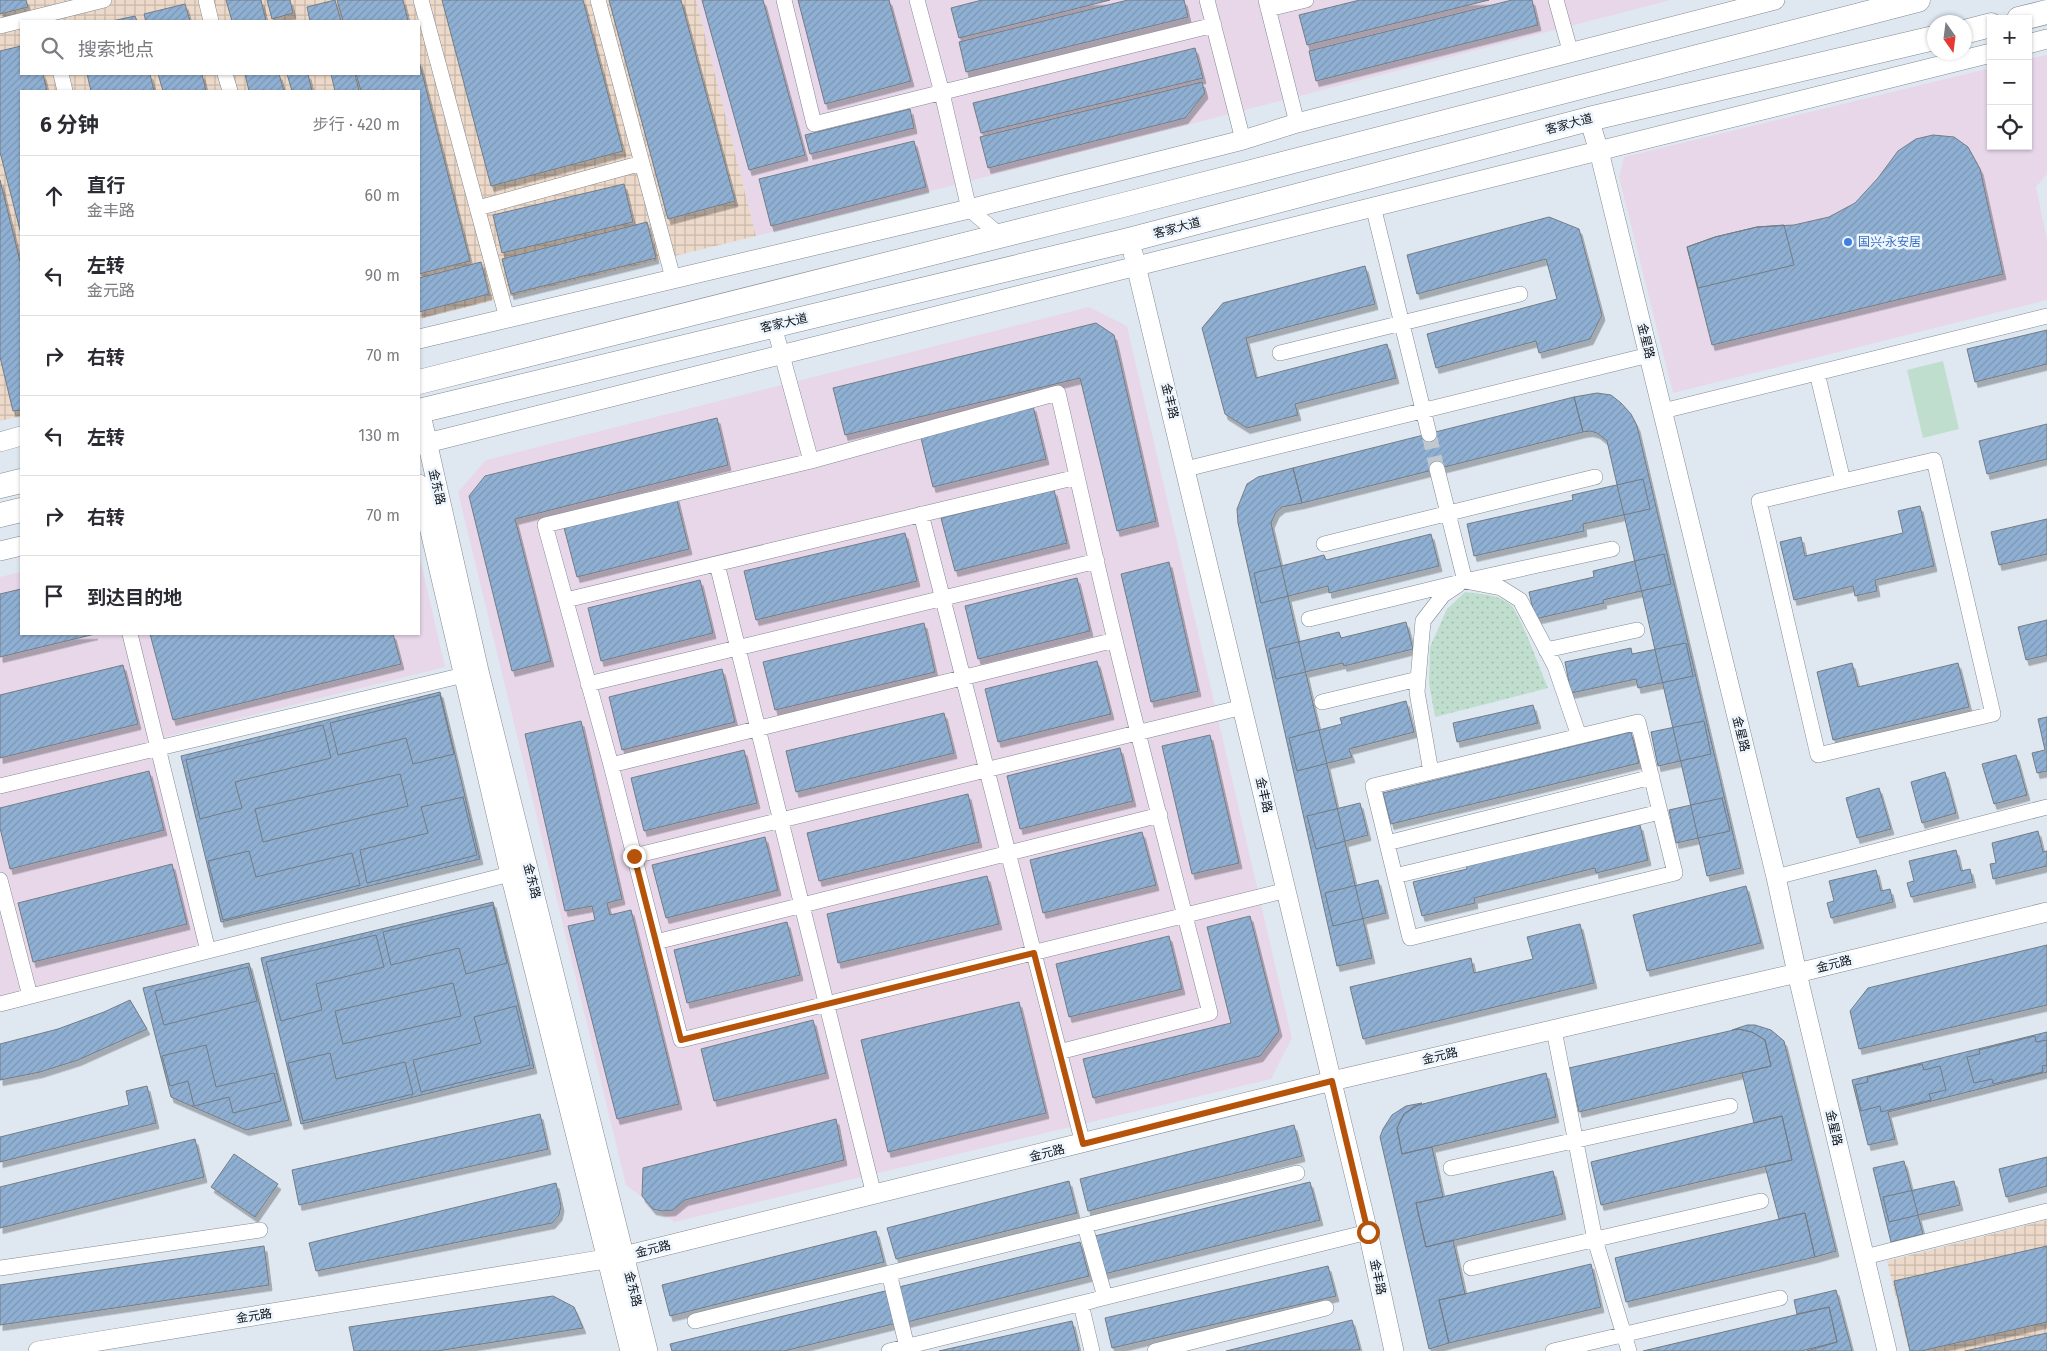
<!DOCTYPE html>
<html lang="zh">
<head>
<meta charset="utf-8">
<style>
  :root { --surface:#fff; --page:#f7f7f7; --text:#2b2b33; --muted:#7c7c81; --line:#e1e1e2 }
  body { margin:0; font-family:"Fira Sans","Noto Sans SC",sans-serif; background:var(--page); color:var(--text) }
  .controls { position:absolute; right:15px; top:15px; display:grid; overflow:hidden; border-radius:0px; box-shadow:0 1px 4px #0004 }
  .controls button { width:45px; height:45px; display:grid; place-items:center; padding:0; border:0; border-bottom:1px solid var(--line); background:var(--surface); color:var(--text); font:25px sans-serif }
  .compass { position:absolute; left:1927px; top:15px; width:45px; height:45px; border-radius:50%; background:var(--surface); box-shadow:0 1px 4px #0004; rotate:166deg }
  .stop { position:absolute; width:15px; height:15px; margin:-11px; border:4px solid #b45309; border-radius:50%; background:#fff }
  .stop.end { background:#b45309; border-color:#fff; box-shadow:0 1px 5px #0008 }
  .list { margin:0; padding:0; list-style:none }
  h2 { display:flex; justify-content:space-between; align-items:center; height:65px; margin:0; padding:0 20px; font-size:21px }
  h2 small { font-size:16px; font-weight:400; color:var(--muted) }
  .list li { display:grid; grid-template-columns:32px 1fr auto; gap:15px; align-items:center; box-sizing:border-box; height:80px; padding:0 20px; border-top:1px solid var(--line) }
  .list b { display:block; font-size:19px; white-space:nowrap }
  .list p { margin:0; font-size:16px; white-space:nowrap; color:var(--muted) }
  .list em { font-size:16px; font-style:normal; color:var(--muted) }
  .icon { flex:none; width:28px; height:28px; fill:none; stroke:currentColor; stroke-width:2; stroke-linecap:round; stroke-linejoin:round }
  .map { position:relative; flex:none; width:2047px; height:1351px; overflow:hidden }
  .search { position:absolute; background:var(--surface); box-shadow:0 1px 4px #0004; left:20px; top:20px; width:400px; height:55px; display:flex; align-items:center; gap:12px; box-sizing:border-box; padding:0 18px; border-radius:0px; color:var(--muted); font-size:19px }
  .panel { position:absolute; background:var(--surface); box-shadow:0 1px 4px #0004; left:20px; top:90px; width:400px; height:545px; border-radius:0px }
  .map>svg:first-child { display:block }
  .commercial { fill:#e7d7e9 }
  .industrial { fill:url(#industrial-grid); fill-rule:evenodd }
  .grass { fill:url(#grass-dots) }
  .pitch { fill:#c0decd }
  .building { fill:url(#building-hatch); stroke:#747c84; filter:url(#shadow) }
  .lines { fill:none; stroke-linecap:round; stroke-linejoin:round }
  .minor-tunnel { stroke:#c0c8d0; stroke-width:15; stroke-dasharray:15 8; stroke-linecap:butt }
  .minor-casing { stroke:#828a92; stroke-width:16 }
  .tertiary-casing { stroke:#828a92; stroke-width:20 }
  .primary-casing { stroke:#828a92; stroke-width:25 }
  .minor { stroke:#fff; stroke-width:15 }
  .tertiary { stroke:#fff; stroke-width:19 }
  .primary { stroke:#fff; stroke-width:24 }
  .route { stroke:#b45309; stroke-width:6 }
  .shop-dot { fill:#3f7fe0; stroke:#edf5fe; stroke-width:2 }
  .labels { text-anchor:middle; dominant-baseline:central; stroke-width:5; stroke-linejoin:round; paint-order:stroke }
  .street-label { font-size:12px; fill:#0e1114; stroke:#edf5fe }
  .shop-label { font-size:12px; fill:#366cbe; stroke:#edf5fe; text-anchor:start }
</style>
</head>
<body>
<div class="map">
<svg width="2047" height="1351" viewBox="0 0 2047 1351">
  <defs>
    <pattern id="industrial-grid" width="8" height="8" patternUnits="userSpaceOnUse" patternTransform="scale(1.25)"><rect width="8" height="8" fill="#ecd9c9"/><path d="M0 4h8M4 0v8" fill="none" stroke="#c9b9ac"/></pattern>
    <pattern id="grass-dots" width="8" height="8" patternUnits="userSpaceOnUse" patternTransform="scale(1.25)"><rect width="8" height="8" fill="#c0decd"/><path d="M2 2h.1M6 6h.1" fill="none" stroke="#a4bdaf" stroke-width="1.8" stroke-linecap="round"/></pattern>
    <pattern id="building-hatch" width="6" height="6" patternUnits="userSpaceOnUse" patternTransform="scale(1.25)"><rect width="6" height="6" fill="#90b0d3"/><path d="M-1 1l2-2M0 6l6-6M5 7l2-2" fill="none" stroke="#7b96b4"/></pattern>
    <filter id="shadow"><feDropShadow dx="3" dy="5.5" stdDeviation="0" flood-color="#0004"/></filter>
  </defs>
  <rect width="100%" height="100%" fill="#dfe8f1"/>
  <path class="commercial" d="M696,0H1671L756,236Z
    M2047,55V174L2036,187L2047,240V300L1673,393L1619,177L1624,157L1991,68V146H2028V59Z
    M1089,307L1127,326L1292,1038L1271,1079L674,1222L626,1185L458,492L486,460Z
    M419,554L445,667L165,737L168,757L215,956L0,1011V577L21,572V634H419Z"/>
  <path class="industrial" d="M0,0H696L756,236L419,319V91H21V416L0,421ZM21,21H419V74H21Z
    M2047,1220V1351H1909L1887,1261Z"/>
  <path class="grass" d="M1465,592C1480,594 1497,594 1510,604C1519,611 1542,674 1548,688L1435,717L1429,683L1430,647L1447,609Z"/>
  <path class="pitch" d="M1943,361L1959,429L1923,438L1907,370Z"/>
  <path class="building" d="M0,0H26L28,7L0,14Z
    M226,0H261L266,21H232Z
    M267,0H290L293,13L272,19Z
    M335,0L341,21H310L307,7Z
    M337,0H403L408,21H343Z
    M442,0H583L623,151L491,186Z
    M609,0H681L735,201L668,219Z
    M702,0H763L805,155L749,170Z
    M798,0H889L911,81L825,104Z
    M982,0H1110L959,38L951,8Z
    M1128,0H1184L1188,17L966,72L959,42Z
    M1360,0H1489L1307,45L1299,15Z
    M1512,0H1532L1538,25L1316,81L1309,51Z
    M185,4L190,21H146L144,14Z
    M135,16L137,21H112Z
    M21,46V74H43L47,91H21V234L0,152V51Z
    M1195,48L1203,78L981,133L973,103Z
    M419,61L470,261L419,274V91H361L356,74H419Z
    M87,74H150L154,91H91Z
    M158,74H202L206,91H163Z
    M245,74H279L284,91H249Z
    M287,74H308L312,91H292Z
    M331,74H355L359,91H335Z
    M1202,82L1205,93L1185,118L988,168L980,137Z
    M910,109L914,128L810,154L805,135Z
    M1933,135L1954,137L1968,147L1980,169L2003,274L1712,345L1687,247L1715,237L1757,227L1794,225L1829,217L1855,203L1878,178L1898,151L1916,139Z
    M914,141L926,187L771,226L759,179Z
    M0,180L21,265V410L13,411L0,357Z
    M624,184L633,222L502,253L493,215Z
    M1549,217L1579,229L1602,315L1590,339L1539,353L1536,341L1436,368L1427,334L1557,299L1546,259L1417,294L1407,255Z
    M647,222L656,258L511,294L502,259Z
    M1784,225L1794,265L1698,288L1687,247L1715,237L1757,227Z
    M481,262L489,294L419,312V278Z
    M1365,266L1375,304L1246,338L1256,378L1387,344L1396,378L1295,404L1298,415L1247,428L1225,414L1202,328L1223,303Z
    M1096,323L1114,335L1156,521L1117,531L1080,378L845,435L833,388Z
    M2047,330V364L1975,382L1967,349Z
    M1597,393L1611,395L1621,403L1631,414L1637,426L1741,868L1707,876L1607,441L1597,433L1590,431L1583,432L1574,397Z
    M1574,397L1583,432L1302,503L1293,468Z
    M1033,406L1046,459L933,487L920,434Z
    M717,418L728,465L515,519L551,661L512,671L469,496L485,476Z
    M2047,424V459L1987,474L1979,441Z
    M1293,468L1302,503L1282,507L1276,512L1271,523L1372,958L1337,966L1238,523L1237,509L1247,484L1258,477Z
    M1643,479L1650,509L1583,524L1584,531L1474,556L1467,524L1573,500L1572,495Z
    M1054,490L1067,543L955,571L941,518Z
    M676,496L689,549L577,577L563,524Z
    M1920,506L1934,566L1875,580L1877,591L1855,596L1853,586L1794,600L1780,542L1801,537L1805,556L1903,533L1898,511Z
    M2047,519V554L1999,565L1991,532Z
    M905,533L917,581L756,620L744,571Z
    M1431,534L1439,566L1329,593L1328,586L1261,603L1254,573L1324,555L1326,560Z
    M1664,554L1671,584L1603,600L1604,603L1535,619L1529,592L1594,577L1593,571Z
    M1169,562L1198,691L1151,702L1121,574Z
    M1077,578L1090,631L978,659L965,606Z
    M700,580L713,633L601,661L588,608Z
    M21,589V634H95L0,657V594Z
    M2047,620V655L2026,660L2018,627Z
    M1406,622L1413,649L1344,666L1343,663L1276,679L1269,649L1339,632L1341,638Z
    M924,623L935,672L775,710L763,662Z
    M150,634H393L401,664L173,720Z
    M1686,643L1693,676L1638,688L1636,679L1571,693L1565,662L1631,648L1632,654Z
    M1097,661L1111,714L998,742L985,689Z
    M1852,663L1858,687L1958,663L1969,707L1833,740L1817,672Z
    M123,665L138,724L0,758V695Z
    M722,669L735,722L622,750L609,697Z
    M440,692L480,859L221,922L181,756Z
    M440,695L454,754L413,764L406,738L338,755L330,723Z
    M1406,701L1414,732L1349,749L1352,757L1297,771L1289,738L1342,724L1340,718Z
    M1533,705L1538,723L1457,742L1453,723Z
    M944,713L954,753L796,792L786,751Z
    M2047,717V771L2037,773L2032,753L2045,750L2038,719Z
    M581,721L622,899L607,903L610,915L631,910L679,1104L617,1119L568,926L595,920L592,906L565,911L525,734Z
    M1704,721L1711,754L1658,766L1651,732Z
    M323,725L331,758L235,782L242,808L200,819L186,760Z
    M1631,732L1639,763L1391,824L1383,793Z
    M1210,735L1239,863L1192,874L1162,746Z
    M1120,748L1133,801L1020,829L1007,776Z
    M744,750L757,803L644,831L631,778Z
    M2016,755L2027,795L1994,804L1982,764Z
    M149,771L164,830L10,869L0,828V808Z
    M1945,772L1956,813L1922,823L1911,782Z
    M400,774L408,806L263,842L255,809Z
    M1879,788L1891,829L1857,838L1846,798Z
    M968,794L979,842L819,881L807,833Z
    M463,797L477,855L367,883L360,850L428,833L421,807Z
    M1722,798L1730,831L1676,843L1669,810Z
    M1360,803L1368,835L1316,849L1307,816Z
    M1640,825L1648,860L1596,873L1595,868L1474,898L1475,903L1422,916L1413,882L1467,869L1466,864L1585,834L1586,838Z
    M2038,831L2043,852L2047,851V866L1993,879L1990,864L1996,863L1992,843Z
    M1142,832L1156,885L1043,913L1030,860Z
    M765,837L778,890L666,918L652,865Z
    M1956,850L1961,871L1970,869L1973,882L1911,897L1907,883L1914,881L1909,861Z
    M249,851L256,877L352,853L360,885L223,920L208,861Z
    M172,864L187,924L33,962L18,903Z
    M1876,870L1881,891L1890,889L1893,902L1831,918L1827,903L1834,901L1829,881Z
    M987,876L999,924L838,963L827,914Z
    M1378,880L1386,913L1333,926L1325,893Z
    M1746,886L1761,943L1647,971L1633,915Z
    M493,902L534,1068L301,1124L261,958Z
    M493,905L507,963L466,974L459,948L391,965L383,932Z
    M1250,916L1279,1031L1260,1056L1093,1098L1083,1059L1231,1023L1207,927Z
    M787,922L800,975L687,1003L674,950Z
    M1580,924L1594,983L1363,1039L1350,987L1471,958L1474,973L1533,959L1527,937Z
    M376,935L384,967L316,984L322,1010L281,1021L266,962Z
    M1169,936L1182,989L1069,1017L1056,964Z
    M2047,945V1005L1859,1049L1850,1011L1868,988Z
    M249,963L289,1120L246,1130L171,1097L143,988Z
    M248,967L257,1001L164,1025L155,991Z
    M453,983L461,1016L343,1044L335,1011Z
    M130,1000L147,1029L78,1060L40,1072L0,1080V1044L58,1029L104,1012Z
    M1019,1002L1046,1113L888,1152L861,1040Z
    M516,1006L530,1065L421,1092L413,1060L481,1043L474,1017Z
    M813,1020L826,1073L714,1101L701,1049Z
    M1747,1025H1755L1771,1030L1784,1041L1836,1251L1815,1257L1805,1213L1779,1219L1765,1166L1792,1160L1782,1116L1754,1123L1742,1073L1771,1066L1765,1040L1752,1032L1738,1029L1732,1030Z
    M1738,1029L1752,1032L1765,1040L1771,1066L1579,1112L1569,1068Z
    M2047,1032V1072L1888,1112L1895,1139L1868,1145L1852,1080Z
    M2035,1036L2036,1042L2047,1040V1065L2042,1066L2043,1072L1993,1084L1992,1079L1974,1083L1967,1057L1980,1054L1979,1050Z
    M206,1045L216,1087L274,1073L281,1101L233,1113L229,1097L194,1106L188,1081L170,1086L162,1056Z
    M330,1053L336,1079L405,1062L413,1094L303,1121L288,1063Z
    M1922,1064L1924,1070L1940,1066L1946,1090L1929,1094L1931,1100L1881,1112L1880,1106L1861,1111L1855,1085L1868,1082L1867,1077Z
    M1546,1073L1556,1117L1402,1154L1397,1128L1404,1114L1415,1106Z
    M147,1086L156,1123L0,1162V1137L129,1105L126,1091Z
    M1422,1103L1404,1114L1397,1128L1402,1154L1432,1147L1443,1197L1416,1203L1426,1247L1453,1240L1465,1294L1439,1300L1449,1343L1429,1349L1380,1137L1383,1129L1392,1115L1406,1106Z
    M540,1114L548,1149L299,1205L292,1170Z
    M1782,1116L1792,1160L1601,1205L1591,1162Z
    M836,1119L844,1160L685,1200L673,1210L662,1211L653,1209L642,1196L643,1168Z
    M1294,1125L1302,1156L1088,1211L1080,1179Z
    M195,1139L204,1177L0,1228V1187Z
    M234,1154L278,1184L255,1217L211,1187Z
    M2047,1157V1186L2006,1197L1999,1169Z
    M1904,1161L1923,1234L1891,1242L1873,1168Z
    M1553,1171L1563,1214L1426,1247L1416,1203Z
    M1069,1181L1077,1213L896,1259L887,1228Z
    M1954,1181L1960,1205L1889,1222L1883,1197Z
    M1310,1182L1320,1220L1104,1274L1095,1236Z
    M556,1183L561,1206L559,1215L552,1223L316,1271L309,1243Z
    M1805,1213L1815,1257L1626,1302L1615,1258Z
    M876,1231L884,1262L670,1316L662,1285Z
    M1080,1242L1089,1276L907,1322L899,1287Z
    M264,1246L269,1285L0,1325V1285Z
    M2047,1246V1322L1921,1351H1910L1894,1281Z
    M1591,1264L1601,1307L1449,1343L1439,1300Z
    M1328,1266L1336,1296L1112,1348L1105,1318Z
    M889,1290L897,1323L784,1351H672L670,1344Z
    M1836,1290L1852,1351H1807L1837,1342L1829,1307L1797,1314L1794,1300Z
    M553,1296L574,1307L583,1328L437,1351H354L349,1327Z
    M1829,1307L1837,1342L1801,1351H1643Z
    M1352,1320L1360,1350L1226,1351Z
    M1072,1321L1079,1351H939Z
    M2047,1333V1351H1965Z"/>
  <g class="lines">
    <path class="minor-tunnel" d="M1429,434L1437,469"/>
    <defs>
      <path id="minor" d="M206,0L211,21
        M421,0L507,318
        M598,0L673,278
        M784,0L814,124L1214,25
        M917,0L942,93L969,209L1001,236
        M1207,0L1243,140
        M1266,0L1297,123
        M1556,0L1571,54
        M1268,9L1306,0
        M0,26L104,0
        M61,74L65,91
        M225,74L230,91
        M1373,206L1429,434
        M478,208L642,163
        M774,326L811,461
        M1280,353L1520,294
        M1817,373L1843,481L1934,460L1993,714L1818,755L1759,501L1843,481
        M1663,411L2047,316
        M1186,469L1649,355
        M1437,469L1465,581L1501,588L1520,600L1555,666L1579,736
        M921,514L1083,1144
        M1324,544L1595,477
        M717,564L874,1195
        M566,600L1077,477
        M1309,619L1465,581L1612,549
        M130,634L208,951
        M1546,650L1637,630
        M588,684L1097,561
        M1322,702L1418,679
        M1638,722L1675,873L1410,938L1373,786Z
        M611,765L1115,640
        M1431,772L1417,692L1423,621L1443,595L1458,585
        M0,786L464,675
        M1387,843L1652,777
        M634,856L1243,707
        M1395,876L1660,812
        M1776,877L2047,807
        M0,880L30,996
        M656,942L1160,815
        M0,1004L510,874
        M1554,1030L1595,1240L1629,1351
        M1059,1052L1210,1013C1178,888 1145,764 1115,640C1095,558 1077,475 1058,393L811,461L545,525L611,765L681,1040C883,991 1085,941 1287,890
        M1451,1168L1730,1106
        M1085,1226L1105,1297L1081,1304L1092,1351
        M1865,1257L2047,1211
        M0,1268L260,1230
        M1471,1268L1761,1201
        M889,1273L907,1347
        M695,1321L1297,1173
        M889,1351L1368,1232
        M1155,1351L1326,1308
        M1553,1351L1780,1298"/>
      <path id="tertiary" d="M2028,44L2047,39
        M1589,119L1599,151L1776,877L1797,973L1887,1351
        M1133,253L1368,1232L1394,1351
        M419,339L969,209L1243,140L1297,123L1775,0
        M420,410L479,671L648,1351
        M0,442L21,436
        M419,445L1991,53
        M419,484L510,874L630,1351
        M0,551L21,546
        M38,1351L624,1256L1332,1081L1797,973L2047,912"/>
      <path id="primary" d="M2019,19L2047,12
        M1964,32L1991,25
        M419,382L1123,205L1918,0
        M419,411L1129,240L1589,119L1934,38
        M0,486L21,481
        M0,515L21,510"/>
    </defs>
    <use href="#minor" class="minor-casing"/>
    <use href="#tertiary" class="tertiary-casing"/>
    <use href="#primary" class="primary-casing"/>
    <use href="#minor" class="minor"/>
    <use href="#tertiary" class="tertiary"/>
    <use href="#primary" class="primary"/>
  </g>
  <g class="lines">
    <path class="route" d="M634,856L681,1040L1034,953L1083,1144L1332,1081L1368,1232"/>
  </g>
  <circle class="shop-dot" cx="1848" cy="242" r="5"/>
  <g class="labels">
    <g class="street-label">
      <text transform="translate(1569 124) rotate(-15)">客家大道</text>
      <text transform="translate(1177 228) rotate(-15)">客家大道</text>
      <text transform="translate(784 323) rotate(-13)">客家大道</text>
      <text transform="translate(1646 341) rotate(76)">金星路</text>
      <text transform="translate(1170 401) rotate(76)">金丰路</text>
      <text transform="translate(437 487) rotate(77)">金东路</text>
      <text transform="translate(1741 734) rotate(76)">金星路</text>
      <text transform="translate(1264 795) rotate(77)">金丰路</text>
      <text transform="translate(532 881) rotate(76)">金东路</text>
      <text transform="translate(1834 964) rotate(-14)">金元路</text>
      <text transform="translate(1440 1056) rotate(-13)">金元路</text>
      <text transform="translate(1834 1128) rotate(77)">金星路</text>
      <text transform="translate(1047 1153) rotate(-14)">金元路</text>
      <text transform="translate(653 1249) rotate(-14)">金元路</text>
      <text transform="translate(1378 1277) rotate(78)">金丰路</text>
      <text transform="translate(633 1289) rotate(76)">金东路</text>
      <text transform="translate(254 1316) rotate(-9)">金元路</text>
    </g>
    <g class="shop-label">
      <text x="1858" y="242">国兴·永安居</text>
    </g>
  </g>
</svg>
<div class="controls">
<button>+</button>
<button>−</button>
<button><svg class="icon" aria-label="locate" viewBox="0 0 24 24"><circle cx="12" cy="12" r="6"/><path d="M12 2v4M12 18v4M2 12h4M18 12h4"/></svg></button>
</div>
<svg class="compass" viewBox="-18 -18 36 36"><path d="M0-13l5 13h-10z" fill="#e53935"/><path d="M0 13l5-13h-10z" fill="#7c7c81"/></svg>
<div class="stop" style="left:1368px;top:1232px"></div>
<div class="stop end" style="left:634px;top:856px"></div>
<div class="search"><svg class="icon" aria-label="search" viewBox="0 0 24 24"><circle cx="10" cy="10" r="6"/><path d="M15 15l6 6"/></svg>搜索地点</div>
<section class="panel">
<h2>6 分钟<small>步行 · 420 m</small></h2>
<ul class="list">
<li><svg class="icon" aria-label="ahead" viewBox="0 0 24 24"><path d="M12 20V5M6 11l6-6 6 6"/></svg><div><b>直行</b><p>金丰路</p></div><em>60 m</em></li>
<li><svg class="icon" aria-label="left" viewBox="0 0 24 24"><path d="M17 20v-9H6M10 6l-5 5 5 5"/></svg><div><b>左转</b><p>金元路</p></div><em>90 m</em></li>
<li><svg class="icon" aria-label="right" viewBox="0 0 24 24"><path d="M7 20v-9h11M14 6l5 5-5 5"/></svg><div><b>右转</b></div><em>70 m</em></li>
<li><svg class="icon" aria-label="left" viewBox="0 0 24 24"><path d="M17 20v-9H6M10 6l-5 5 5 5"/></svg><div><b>左转</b></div><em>130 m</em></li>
<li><svg class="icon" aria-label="right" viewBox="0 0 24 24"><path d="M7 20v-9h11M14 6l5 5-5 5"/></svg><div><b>右转</b></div><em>70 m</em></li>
<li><svg class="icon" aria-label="arrive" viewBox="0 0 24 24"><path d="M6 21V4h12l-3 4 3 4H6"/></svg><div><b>到达目的地</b></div></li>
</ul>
</section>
</div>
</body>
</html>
